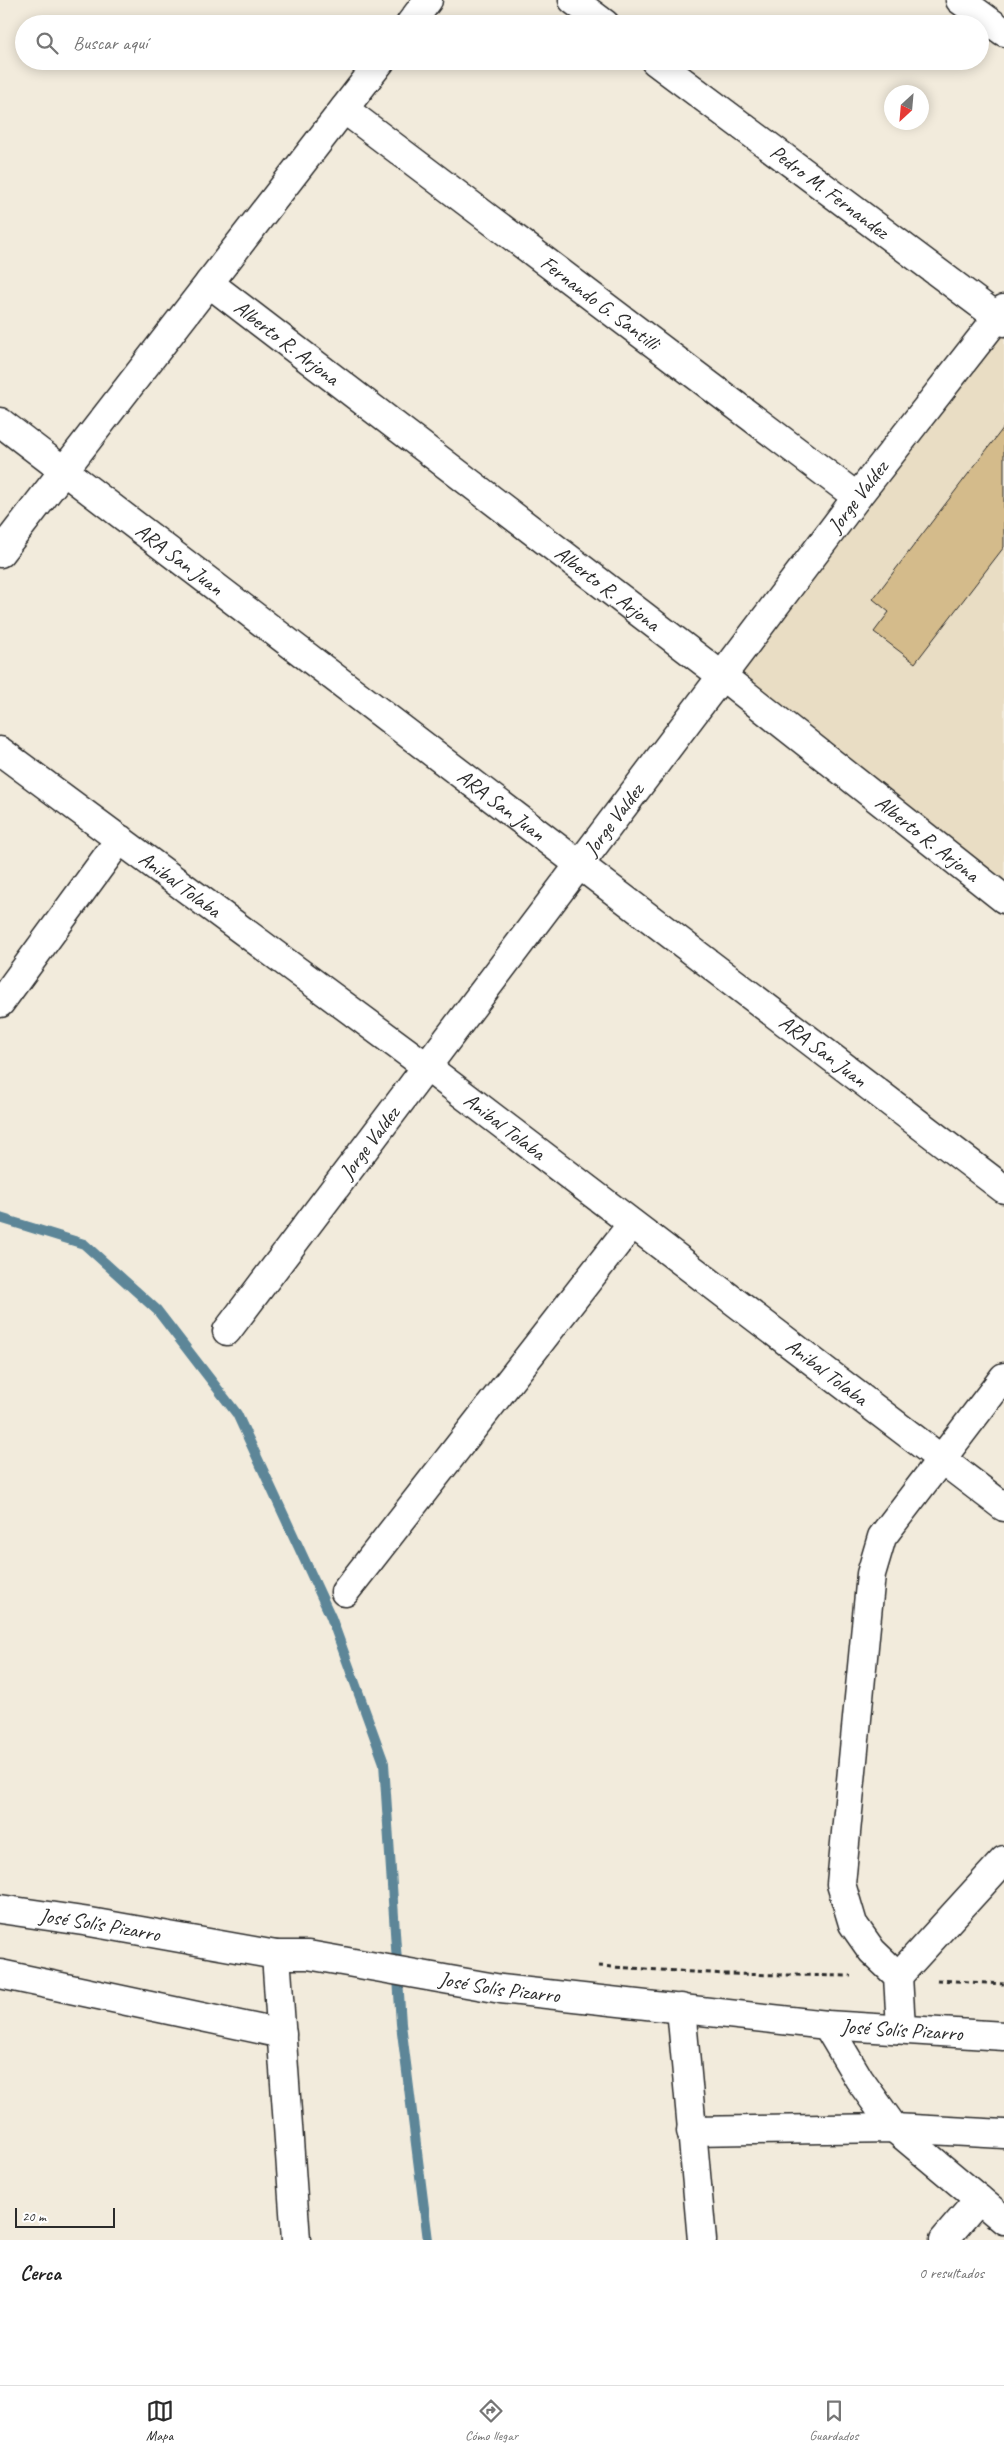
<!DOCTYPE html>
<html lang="es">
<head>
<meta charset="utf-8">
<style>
  :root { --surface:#fff; --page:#f2f2f2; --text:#222; --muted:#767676; --line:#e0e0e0; --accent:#2b2b2b }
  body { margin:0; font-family:Caveat,sans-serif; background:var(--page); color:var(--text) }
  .compass { position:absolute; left:884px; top:85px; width:45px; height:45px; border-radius:50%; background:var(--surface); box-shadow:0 2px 12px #0003; rotate:206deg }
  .scale { position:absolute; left:15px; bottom:12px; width:100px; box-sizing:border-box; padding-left:5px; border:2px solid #2b2b2b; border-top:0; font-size:14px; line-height:18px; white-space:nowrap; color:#2b2b2b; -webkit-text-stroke:4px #fff; paint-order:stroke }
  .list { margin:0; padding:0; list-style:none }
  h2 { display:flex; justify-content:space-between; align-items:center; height:65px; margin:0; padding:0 20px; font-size:21px }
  h2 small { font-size:16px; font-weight:400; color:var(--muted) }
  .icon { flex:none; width:28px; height:28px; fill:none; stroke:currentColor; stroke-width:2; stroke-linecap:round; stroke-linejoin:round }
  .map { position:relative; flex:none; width:1004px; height:2240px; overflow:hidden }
  .search { position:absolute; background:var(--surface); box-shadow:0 2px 12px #0003; left:15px; right:15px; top:15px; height:55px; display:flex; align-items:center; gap:12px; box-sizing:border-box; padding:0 18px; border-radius:28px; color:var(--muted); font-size:19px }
  .sheet { height:145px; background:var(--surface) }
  nav { display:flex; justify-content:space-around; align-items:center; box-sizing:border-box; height:70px; border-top:1px solid var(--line); background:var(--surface); font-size:14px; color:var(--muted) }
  nav a { display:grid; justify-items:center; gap:2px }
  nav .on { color:var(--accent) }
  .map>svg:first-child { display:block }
  .built { fill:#e9ddc4 }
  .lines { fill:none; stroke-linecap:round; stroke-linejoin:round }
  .stream { stroke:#5d8698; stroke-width:10 }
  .building { fill:#d4bb8b; stroke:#2b2b2b }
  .minor-casing { stroke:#2b2b2b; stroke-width:31 }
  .tertiary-casing { stroke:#2b2b2b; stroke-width:31 }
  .secondary-casing { stroke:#2b2b2b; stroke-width:31 }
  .path { stroke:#2b2b2b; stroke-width:3; stroke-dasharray:5 4; stroke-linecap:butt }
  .minor { stroke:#fff; stroke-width:28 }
  .tertiary { stroke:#fff; stroke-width:28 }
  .secondary { stroke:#fff; stroke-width:28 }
  .labels { text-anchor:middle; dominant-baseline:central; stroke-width:5; stroke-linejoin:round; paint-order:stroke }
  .street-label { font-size:21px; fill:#2b2b2b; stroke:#fff }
</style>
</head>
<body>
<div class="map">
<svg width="1004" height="2240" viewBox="0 0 1004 2240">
  <rect width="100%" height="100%" fill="#f2ebdc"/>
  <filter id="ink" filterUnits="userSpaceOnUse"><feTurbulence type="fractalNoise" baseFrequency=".02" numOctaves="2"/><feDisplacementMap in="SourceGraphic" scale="10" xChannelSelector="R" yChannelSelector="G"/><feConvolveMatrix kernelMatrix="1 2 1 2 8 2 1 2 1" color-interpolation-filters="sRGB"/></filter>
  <g filter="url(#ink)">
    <path class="built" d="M1004,328V894L728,677Z"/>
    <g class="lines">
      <path class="stream" d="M0,1218L84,1244L157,1310L237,1414L331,1617L384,1763L401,2024L428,2240"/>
    </g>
    <path class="building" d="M1004,427V547L915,663L874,632L889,612L873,599Z"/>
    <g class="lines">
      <defs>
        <g id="minor">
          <path d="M573,0L605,24"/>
          <path d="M960,0L1004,32"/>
          <path d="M410,24L428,0"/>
          <path id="s1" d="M655,61L1004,322"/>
          <path id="s2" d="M344,109L857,497"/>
          <path id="s3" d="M209,283L722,676L1004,899"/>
          <path d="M0,553L381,61"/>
          <path id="s4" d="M0,751L427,1067L1004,1507"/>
          <path d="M0,1003L120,839"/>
          <path id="s5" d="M227,1331L857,497L1004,309"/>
          <path d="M345,1592L632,1224"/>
          <path d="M276,1955L296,2240"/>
          <path d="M0,1974L282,2034"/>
          <path d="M898,1976L1004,1860"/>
          <path d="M681,2008L702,2240"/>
          <path d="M827,2025L859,2079L894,2128L1004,2220"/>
          <path d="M691,2131L894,2128L1004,2134"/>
          <path d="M944,2240L979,2199"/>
        </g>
        <g id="tertiary">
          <path id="s6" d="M0,422L1004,1189"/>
          <path d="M901,2028L898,1976L872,1951L853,1924L841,1884L871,1574L882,1537L1004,1377"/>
        </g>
        <g id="secondary">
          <path id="s7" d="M0,1909L90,1922L276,1955H308L501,1989L827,2025L1004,2036"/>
        </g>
      </defs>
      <use href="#minor" class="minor-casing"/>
      <use href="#tertiary" class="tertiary-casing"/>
      <use href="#secondary" class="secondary-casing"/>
      <path class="path" d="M598,1966L725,1974L851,1976
        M937,1980L1004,1984"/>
      <use href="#minor" class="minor"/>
      <use href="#tertiary" class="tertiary"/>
      <use href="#secondary" class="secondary"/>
    </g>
  </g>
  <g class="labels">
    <g class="street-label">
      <text stroke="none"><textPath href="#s1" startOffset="218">Pedro M. Fernandez</textPath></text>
      <text stroke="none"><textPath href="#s2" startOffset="321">Fernando G. Santilli</textPath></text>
      <text stroke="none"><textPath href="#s3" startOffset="98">Alberto R. Arjona</textPath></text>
      <text stroke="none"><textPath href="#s5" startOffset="1046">Jorge Valdez</textPath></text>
      <text stroke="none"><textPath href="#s6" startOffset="226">ARA San Juan</textPath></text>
      <text stroke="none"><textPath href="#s3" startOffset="502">Alberto R. Arjona</textPath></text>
      <text stroke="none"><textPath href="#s6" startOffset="631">ARA San Juan</textPath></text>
      <text stroke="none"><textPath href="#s5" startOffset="641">Jorge Valdez</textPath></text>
      <text stroke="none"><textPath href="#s3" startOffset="908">Alberto R. Arjona</textPath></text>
      <text stroke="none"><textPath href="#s4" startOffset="224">Anibal Tolaba</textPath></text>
      <text stroke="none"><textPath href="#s6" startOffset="1036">ARA San Juan</textPath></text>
      <text stroke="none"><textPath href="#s4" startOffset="629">Anibal Tolaba</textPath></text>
      <text stroke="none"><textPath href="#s5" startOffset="236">Jorge Valdez</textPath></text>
      <text stroke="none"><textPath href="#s4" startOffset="1034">Anibal Tolaba</textPath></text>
      <text stroke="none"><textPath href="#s7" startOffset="101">José Solís Pizarro</textPath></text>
      <text stroke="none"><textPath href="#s7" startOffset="506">José Solís Pizarro</textPath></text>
      <text stroke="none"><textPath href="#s7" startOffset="911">José Solís Pizarro</textPath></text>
    </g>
  </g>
</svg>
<svg class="compass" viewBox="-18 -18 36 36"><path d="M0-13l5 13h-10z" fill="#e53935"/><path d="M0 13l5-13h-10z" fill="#767676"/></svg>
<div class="scale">20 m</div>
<div class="search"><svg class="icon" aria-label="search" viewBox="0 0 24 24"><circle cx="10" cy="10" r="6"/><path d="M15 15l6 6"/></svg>Buscar aquí</div>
</div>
<section class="sheet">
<h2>Cerca<small>0 resultados</small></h2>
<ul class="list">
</ul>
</section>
<nav>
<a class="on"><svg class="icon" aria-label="map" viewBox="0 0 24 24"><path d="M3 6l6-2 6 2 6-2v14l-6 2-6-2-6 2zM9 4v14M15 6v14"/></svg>Mapa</a>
<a><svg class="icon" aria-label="directions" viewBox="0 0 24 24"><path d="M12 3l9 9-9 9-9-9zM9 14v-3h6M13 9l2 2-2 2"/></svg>Cómo llegar</a>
<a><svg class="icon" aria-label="saved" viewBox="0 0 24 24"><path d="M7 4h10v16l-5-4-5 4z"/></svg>Guardados</a>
</nav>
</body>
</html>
